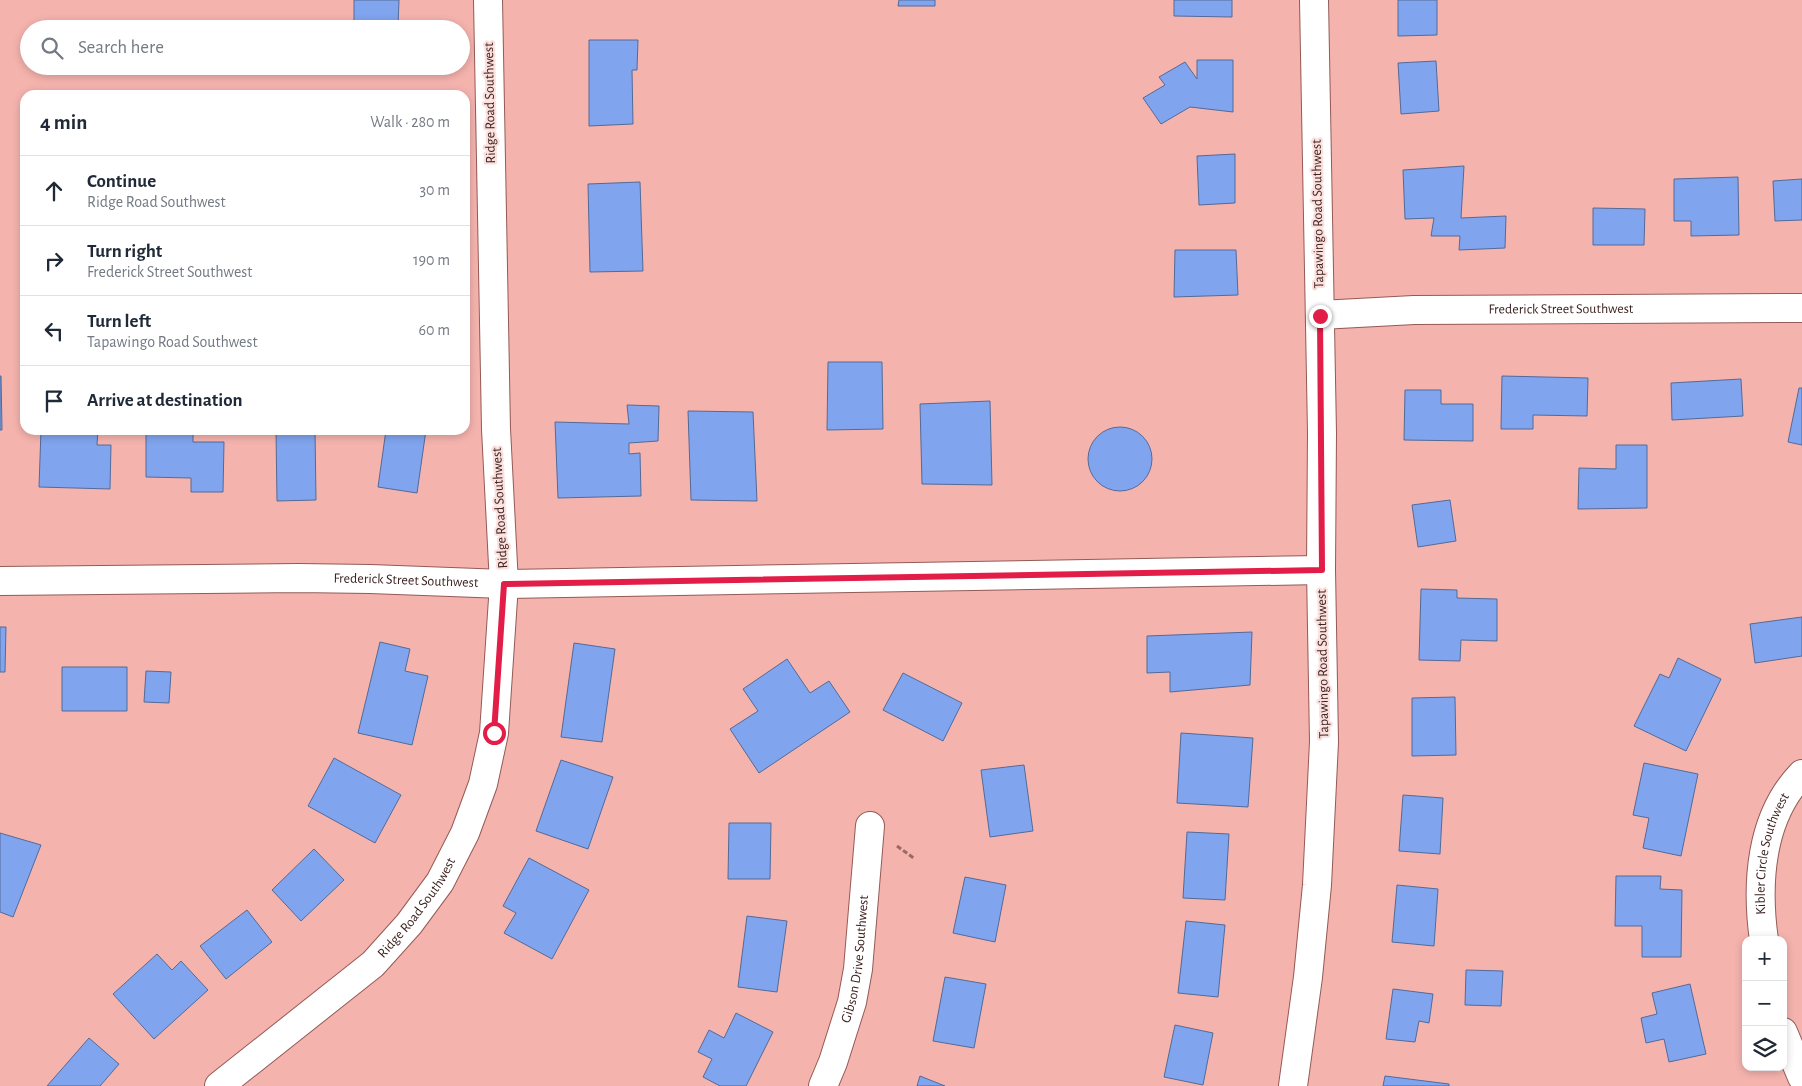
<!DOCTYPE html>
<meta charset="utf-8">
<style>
body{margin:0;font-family:"Alegreya Sans",sans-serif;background:#f2f2f3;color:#1f2937}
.controls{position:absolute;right:15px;bottom:15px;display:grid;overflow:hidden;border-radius:10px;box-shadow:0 2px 8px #0003}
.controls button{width:45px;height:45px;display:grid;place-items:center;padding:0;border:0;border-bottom:1px solid #e0e1e3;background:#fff;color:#1f2937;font:25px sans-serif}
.stop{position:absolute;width:15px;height:15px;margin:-11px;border:4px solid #e11d48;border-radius:50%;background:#fff}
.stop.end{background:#e11d48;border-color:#fff;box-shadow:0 1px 5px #0008}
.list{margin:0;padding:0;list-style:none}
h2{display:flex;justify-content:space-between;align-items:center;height:65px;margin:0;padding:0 20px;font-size:21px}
h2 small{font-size:16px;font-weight:400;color:#747a83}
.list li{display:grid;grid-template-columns:32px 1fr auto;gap:15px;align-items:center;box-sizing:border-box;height:70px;padding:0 20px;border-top:1px solid #e0e1e3}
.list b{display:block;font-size:19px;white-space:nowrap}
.list p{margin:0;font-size:16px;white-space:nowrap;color:#747a83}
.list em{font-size:16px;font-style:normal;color:#747a83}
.icon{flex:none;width:28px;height:28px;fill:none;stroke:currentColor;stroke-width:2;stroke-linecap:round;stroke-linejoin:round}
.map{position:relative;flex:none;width:1802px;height:1086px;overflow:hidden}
.search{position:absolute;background:#fff;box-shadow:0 2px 8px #0003;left:20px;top:20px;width:450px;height:55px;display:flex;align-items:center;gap:12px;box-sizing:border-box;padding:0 18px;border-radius:28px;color:#747a83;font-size:19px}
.panel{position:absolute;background:#fff;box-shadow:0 2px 8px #0003;left:20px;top:90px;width:450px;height:345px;border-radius:15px}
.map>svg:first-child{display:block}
.building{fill:#80a4ee;stroke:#536a98}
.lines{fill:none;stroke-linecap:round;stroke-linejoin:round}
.minor-casing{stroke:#945a56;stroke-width:30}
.tertiary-casing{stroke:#945a56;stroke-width:30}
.path{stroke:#976a66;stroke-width:3;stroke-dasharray:5 2.5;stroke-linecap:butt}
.minor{stroke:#fff;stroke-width:28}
.tertiary{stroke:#fff;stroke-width:28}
.route{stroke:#e11d48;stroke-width:6}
.labels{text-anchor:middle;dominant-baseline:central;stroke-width:4.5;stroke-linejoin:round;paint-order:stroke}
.street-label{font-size:14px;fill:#3c2321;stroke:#fbe0dd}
</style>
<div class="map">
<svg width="1802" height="1086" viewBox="0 0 1802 1086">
<rect width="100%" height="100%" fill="#f5b3ae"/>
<path class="building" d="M354,0H399L398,26L354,25Z
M899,0H935V6H898Z
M1174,0H1232V17L1174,16Z
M1398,0H1437V35L1398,36Z
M589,40H638L637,70H632L633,124L589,126Z
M1197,60H1233V112L1190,107L1161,124L1143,98L1165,85L1159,77L1185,62L1197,79Z
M1436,61L1439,111L1401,114L1398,63Z
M1235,154V203L1199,205L1197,156Z
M1464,166L1461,218L1506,216L1505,248L1459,250L1460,236H1431L1434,218L1405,219L1403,170Z
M1738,177L1739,235L1691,236V221H1674V179Z
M1802,179V220L1775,221L1773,181Z
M640,182L643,271L590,272L588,184Z
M1593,208L1645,209L1644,245H1593Z
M1175,250H1236L1238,295L1174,297Z
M828,362H882L883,429L827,430Z
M0,376H1L2,430H0Z
M1502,376L1588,378L1587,416L1533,415V429H1501Z
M1741,379L1743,416L1672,420L1671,383Z
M1799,388H1802V445L1788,442Z
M1405,390H1441V404H1473V441L1404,440Z
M990,401L992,485L922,484L920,404Z
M627,405L659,406L658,441L629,443V454L640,453L641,496L558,498L555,422L629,424Z
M688,411L753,412L757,501L691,500Z
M1088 459a32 32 0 1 1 64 0a32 32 0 1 1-64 0Z
M41,430H98L97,445H111L110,489L39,487Z
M146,430H193V442H224L223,492H191V478L146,477Z
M276,430H315L316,500L277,501Z
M386,430H426L417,493L378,487Z
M1616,445H1647V508L1578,509L1579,468L1616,469Z
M1450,500L1456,541L1418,547L1412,505Z
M1421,589L1457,590V598L1497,599V641L1461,640L1460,661L1419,660Z
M1802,617V656L1755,663L1750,624Z
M0,627H6L5,672H0Z
M1252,632L1250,685L1170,692V672L1147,673V636Z
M380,642L410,649L405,671L428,676L412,745L358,733Z
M574,643L615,649L602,742L561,737Z
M1678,658L1721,679L1686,751L1634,726L1660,674L1669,678Z
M787,659L810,693L829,681L850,712L759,773L730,729L758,711L743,689Z
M62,667H127V711H62Z
M146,671L171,672L169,703L144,702Z
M903,673L962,703L943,741L883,710Z
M1455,697L1456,755L1412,756V698Z
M1181,733L1253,738L1248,807L1177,803Z
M334,758L401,795L375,843L308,806Z
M561,760L613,777L588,849L536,831Z
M1644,763L1698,774L1681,856L1643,848L1649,818L1633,815Z
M1024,765L1033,831L990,837L981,770Z
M1403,795L1443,798L1440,854L1399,851Z
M729,823H771L770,879H728Z
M1187,832L1229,834L1225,900L1183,898Z
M0,833L41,845L13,917L0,912Z
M314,849L344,880L301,921L272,890Z
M529,858L589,890L552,959L504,933L516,913L503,906Z
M1616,876H1661L1660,889L1682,890L1681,957H1642V926H1615Z
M965,877L1006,885L995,942L953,933Z
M1397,885L1438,889L1434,946L1392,942Z
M247,910L272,942L226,979L200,946Z
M747,916L787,921L777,992L738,987Z
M1186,921L1225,925L1218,997L1178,993Z
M157,954L172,970L181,961L208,990L154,1039L113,994Z
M1466,970L1503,971L1501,1006L1465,1005Z
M945,977L986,984L974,1048L933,1041Z
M1690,984L1706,1054L1669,1062L1664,1039L1646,1043L1641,1018L1657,1014L1652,993Z
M1393,989L1433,994L1429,1023L1419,1021L1415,1042L1386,1039Z
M736,1013L773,1032L746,1086H720L703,1077L712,1059L698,1052L709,1030L724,1038Z
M1175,1025L1213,1033L1203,1085L1164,1077Z
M89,1038L119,1064L100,1086H47Z
M920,1076L945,1086H917Z
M1385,1076L1449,1084V1086H1383Z"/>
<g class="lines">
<g class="minor-casing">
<g id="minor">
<path id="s1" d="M1320,315L1414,310L1802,308"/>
<path id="s2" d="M0,581L298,578L370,579L504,584L1321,570"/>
<path id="s3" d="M1764,940C1756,884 1760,817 1802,774"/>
<path d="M1783,1032L1802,1077"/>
<path id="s4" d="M219,1086L373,964L409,924L440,882L465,833L483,784L494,733L504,584L496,429L488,0"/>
<path id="s5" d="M823,1086L833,1062L852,1002L858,969L870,826"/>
</g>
</g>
<g class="tertiary-casing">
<path id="tertiary" d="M1293,1086L1308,977L1317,885L1324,742L1321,570L1322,433L1314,0"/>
</g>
<path class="path" d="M897,846L915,859"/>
<use href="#minor" class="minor"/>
<use href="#tertiary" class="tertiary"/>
</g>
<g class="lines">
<path class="route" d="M494,733L504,584L1322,570L1320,316"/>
</g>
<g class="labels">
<g class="street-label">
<text transform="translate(490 103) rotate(-91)">Ridge Road Southwest</text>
<text transform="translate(1318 214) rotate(-91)">Tapawingo Road Southwest</text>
<text stroke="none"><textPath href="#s1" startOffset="241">Frederick Street Southwest</textPath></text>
<text transform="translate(500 508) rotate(-93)">Ridge Road Southwest</text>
<text stroke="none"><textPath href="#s2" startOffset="406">Frederick Street Southwest</textPath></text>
<text transform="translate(1323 664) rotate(-91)">Tapawingo Road Southwest</text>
<text stroke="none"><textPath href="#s3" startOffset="88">Kibler Circle Southwest</textPath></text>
<text stroke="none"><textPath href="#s4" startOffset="268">Ridge Road Southwest</textPath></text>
<text stroke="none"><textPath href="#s5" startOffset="132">Gibson Drive Southwest</textPath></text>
</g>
</g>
</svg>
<div class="controls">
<button>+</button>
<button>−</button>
<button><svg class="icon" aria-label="layers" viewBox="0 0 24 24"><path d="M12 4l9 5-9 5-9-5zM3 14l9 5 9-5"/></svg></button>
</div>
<div class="stop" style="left:494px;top:733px"></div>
<div class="stop end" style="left:1320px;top:316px"></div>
<div class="search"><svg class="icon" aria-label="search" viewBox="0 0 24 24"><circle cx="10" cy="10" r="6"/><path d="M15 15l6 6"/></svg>Search here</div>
<section class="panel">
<h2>4 min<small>Walk · 280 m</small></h2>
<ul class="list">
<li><svg class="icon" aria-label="ahead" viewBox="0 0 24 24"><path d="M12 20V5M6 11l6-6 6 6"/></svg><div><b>Continue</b><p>Ridge Road Southwest</p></div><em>30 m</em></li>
<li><svg class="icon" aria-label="right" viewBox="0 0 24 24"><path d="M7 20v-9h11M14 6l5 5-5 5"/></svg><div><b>Turn right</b><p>Frederick Street Southwest</p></div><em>190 m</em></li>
<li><svg class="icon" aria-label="left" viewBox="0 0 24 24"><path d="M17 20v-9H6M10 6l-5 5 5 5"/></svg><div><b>Turn left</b><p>Tapawingo Road Southwest</p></div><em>60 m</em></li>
<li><svg class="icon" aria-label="arrive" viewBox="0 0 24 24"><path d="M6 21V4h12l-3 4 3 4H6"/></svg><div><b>Arrive at destination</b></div></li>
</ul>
</section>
</div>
